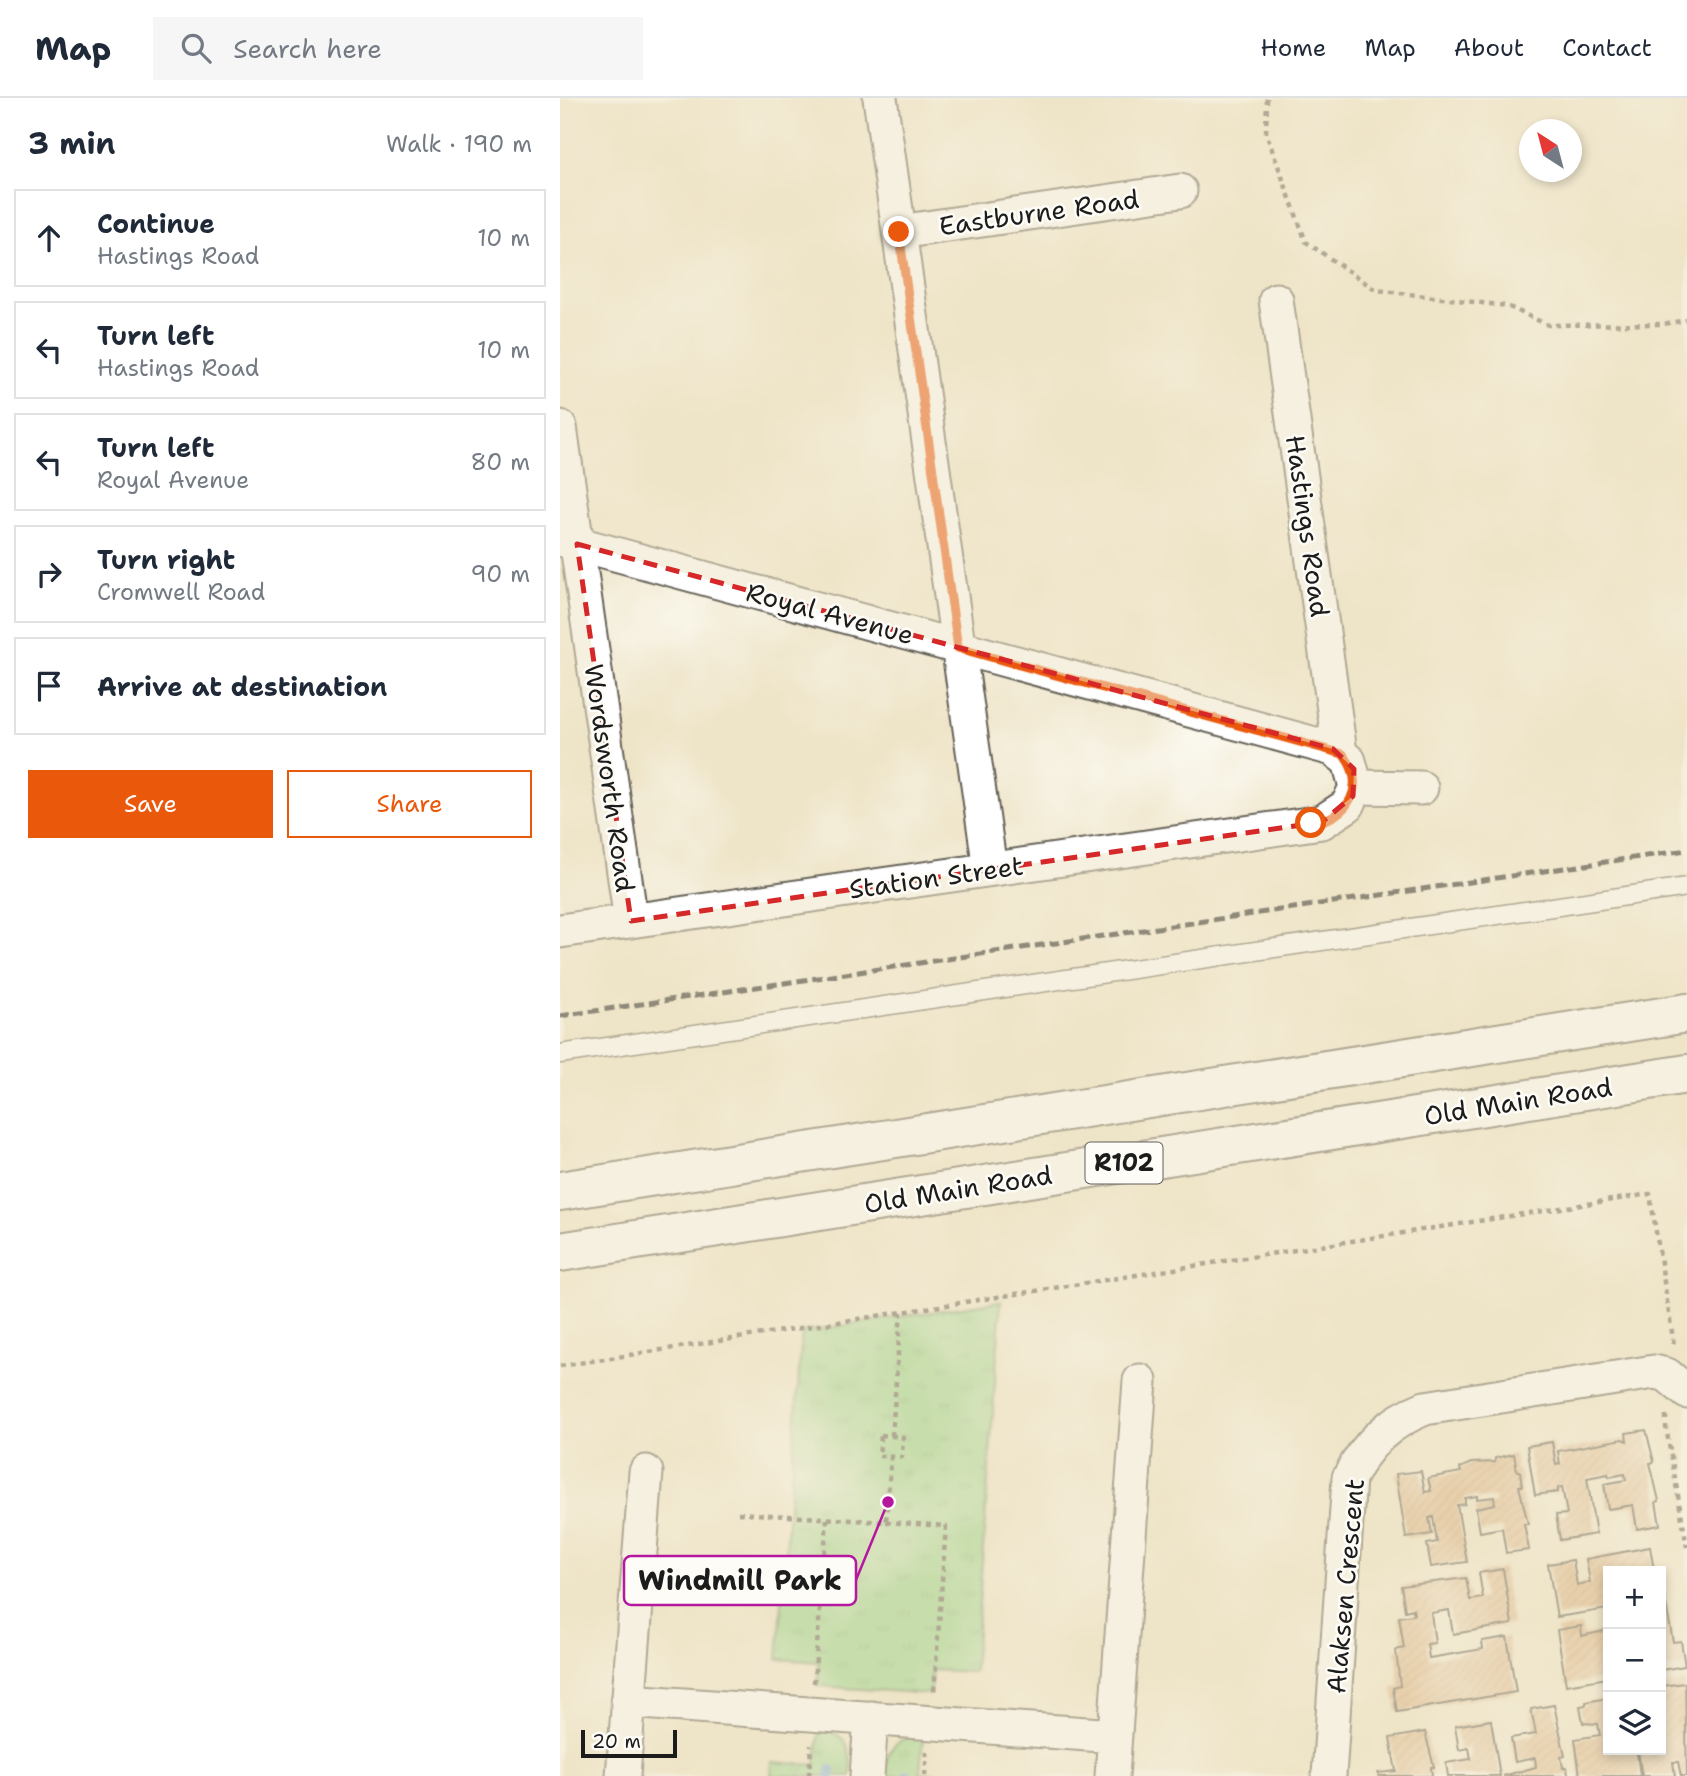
<!DOCTYPE html>
<meta charset="utf-8">
<style>
body{margin:0;font-family:"Shantell Sans",sans-serif;background:#f6f6f7;color:#1f2937}
.controls{position:absolute;right:21px;bottom:21px;display:grid;overflow:hidden;border-radius:0px;box-shadow:0 4px 10px #0003}
.controls button{width:63px;height:63px;display:grid;place-items:center;padding:0;border:0;border-bottom:2px solid #e0e1e3;background:#fff;color:#1f2937;font:35px sans-serif}
.compass{position:absolute;left:959px;top:21px;width:63px;height:63px;border-radius:50%;background:#fff;box-shadow:0 4px 10px #0003;rotate:324deg}
.scale{position:absolute;left:21px;bottom:18px;width:96px;box-sizing:border-box;padding-left:7px;border:4px solid #1c1c1c;border-top:0;font-size:19px;line-height:24px;white-space:nowrap;color:#1c1c1c;-webkit-text-stroke:5px #fdfcf7;paint-order:stroke}
.stop{position:absolute;width:21px;height:21px;margin:-16px;border:5px solid #ea580c;border-radius:50%;background:#fff}
.stop.end{background:#ea580c;border-color:#fff;box-shadow:0 2px 7px #0008}
.list{margin:0;padding:0;list-style:none}
h2{display:flex;justify-content:space-between;align-items:center;height:91px;margin:0;padding:0 28px;font-size:30px}
h2 small{font-size:23px;font-weight:400;color:#747a83}
.list li{display:grid;grid-template-columns:46px 1fr auto;gap:21px;align-items:center;box-sizing:border-box;height:98px;margin:0 14px 14px;padding:0 14px;border:2px solid #e0e1e3;border-radius:0px}
.list b{display:block;font-size:26px;white-space:nowrap}
.list p{margin:0;font-size:23px;white-space:nowrap;color:#747a83}
.list em{font-size:23px;font-style:normal;color:#747a83}
.actions{display:flex;gap:14px;padding:21px 28px}
.actions a{flex:1;padding:16px 0;border:2px solid #ea580c;border-radius:0px;text-align:center;font-size:24px;color:#ea580c}
.actions .main{background:#ea580c;color:#fff}
.icon{flex:none;width:38px;height:38px;fill:none;stroke:currentColor;stroke-width:2;stroke-linecap:round;stroke-linejoin:round}
.map{position:relative;flex:none;width:1127px;height:1678px;overflow:hidden}
header{display:flex;align-items:center;gap:42px;box-sizing:border-box;height:98px;padding:0 35px;background:#fff;border-bottom:2px solid #e0e1e3}
header strong{font-size:33px}
nav{display:flex;gap:38px;margin-inline-start:auto;font-size:24px}
.search{width:490px;height:63px;background:#f6f6f7;display:flex;align-items:center;gap:18px;box-sizing:border-box;padding:0 24px;border-radius:0px;color:#747a83;font-size:26px}
main{display:flex}
aside{flex:1;background:#fff}
.map>svg:first-child{display:block}
.grass{fill:url(#grass-tufts);stroke:#5a7854;stroke-width:2}
.lines{fill:none;stroke-linecap:round;stroke-linejoin:round}
.stream{stroke:#6aa1d7;stroke-width:10}
.building{fill:url(#building-hatch)}
.lane-casing{stroke:#666258;stroke-width:21}
.street-casing{stroke:#666258;stroke-width:37}
.primary-casing{stroke:#666258;stroke-width:42}
.path{stroke:#666258;stroke-width:4.5;stroke-dasharray:5 5;stroke-linecap:butt}
.lane{stroke:#fff;stroke-width:18}
.street{stroke:#fff;stroke-width:33}
.primary{stroke:#fff;stroke-width:38}
.rail{stroke:#1c1c1c;stroke-width:5;stroke-dasharray:10 5;stroke-linecap:butt}
.route{stroke:#ea580c;stroke-width:9}
.marked{fill:none;stroke:#d62828;stroke-width:5;stroke-dasharray:14 9;stroke-linejoin:round}
.labels{text-anchor:middle;dominant-baseline:central;stroke-width:5;stroke-linejoin:round;paint-order:stroke}
.shield{fill:#fdfcf7;stroke:#605f5e;stroke-width:2}
.shield-label{font-size:24px;font-weight:bold;fill:#1c1c1c}
.street-label{font-size:26px;fill:#1c1c1c;stroke:#fdfcf7}
.leader{fill:none;stroke:#b5179e;stroke-width:2.5}
.callout-dot{fill:#b5179e;stroke:#fdfcf7;stroke-width:2.5}
.callout{fill:#fdfcf7;stroke:#b5179e;stroke-width:2.5}
.callout-label{font-size:28px;text-anchor:middle;font-weight:bold;fill:#1c1c1c}
</style>
<header>
<strong>Map</strong>
<div class="search"><svg class="icon" aria-label="search" viewBox="0 0 24 24"><circle cx="10" cy="10" r="6"/><path d="M15 15l6 6"/></svg>Search here</div>
<nav><a>Home</a><a>Map</a><a>About</a><a>Contact</a></nav>
</header>
<main>
<aside>
<h2>3 min<small>Walk · 190 m</small></h2>
<ul class="list">
<li><svg class="icon" aria-label="ahead" viewBox="0 0 24 24"><path d="M12 20V5M6 11l6-6 6 6"/></svg><div><b>Continue</b><p>Hastings Road</p></div><em>10 m</em></li>
<li><svg class="icon" aria-label="left" viewBox="0 0 24 24"><path d="M17 20v-9H6M10 6l-5 5 5 5"/></svg><div><b>Turn left</b><p>Hastings Road</p></div><em>10 m</em></li>
<li><svg class="icon" aria-label="left" viewBox="0 0 24 24"><path d="M17 20v-9H6M10 6l-5 5 5 5"/></svg><div><b>Turn left</b><p>Royal Avenue</p></div><em>80 m</em></li>
<li><svg class="icon" aria-label="right" viewBox="0 0 24 24"><path d="M7 20v-9h11M14 6l5 5-5 5"/></svg><div><b>Turn right</b><p>Cromwell Road</p></div><em>90 m</em></li>
<li><svg class="icon" aria-label="arrive" viewBox="0 0 24 24"><path d="M6 21V4h12l-3 4 3 4H6"/></svg><div><b>Arrive at destination</b></div></li>
</ul>
<div class="actions"><a class="main">Save</a><a>Share</a></div>
</aside>
<div class="map">
<svg width="1127" height="1678" viewBox="0 0 1127 1678">
<defs>
<pattern id="grass-tufts" width="24" height="20" patternUnits="userSpaceOnUse" patternTransform="scale(1.75)"><rect width="24" height="20" fill="#98d58b"/><path d="M3 7l-1-3M5 7V3M7 7l1-3M15 17l-1-3M17 17v-4M19 17l1-3" fill="none" stroke="#82b677"/></pattern>
<pattern id="building-hatch" width="6" height="6" patternUnits="userSpaceOnUse" patternTransform="scale(1.75)"><rect width="6" height="6" fill="#e1b88a"/><path d="M-1 1l2-2M0 6l6-6M5 7l2-2" fill="none" stroke="#c09e76"/></pattern>
</defs>
<rect width="100%" height="100%" fill="#fdfcf7"/>
<filter id="ink" filterUnits="userSpaceOnUse"><feTurbulence type="fractalNoise" baseFrequency=".0143" numOctaves="2"/><feDisplacementMap in="SourceGraphic" scale="14" xChannelSelector="R" yChannelSelector="G"/><feConvolveMatrix kernelMatrix="1 2 1 2 8 2 1 2 1" color-interpolation-filters="sRGB"/></filter>
<filter id="wash" filterUnits="userSpaceOnUse"><feTurbulence type="fractalNoise" baseFrequency=".00686" numOctaves="4" result="noise"/><feDisplacementMap in="SourceGraphic" scale="28" xChannelSelector="R" yChannelSelector="G"/><feGaussianBlur stdDeviation="1.57" result="paint"/><feColorMatrix in="noise" values="0 0 0 0 0 0 0 0 0 0 0 0 0 0 0 0 0 1.4 0 .05"/><feComposite in="paint" operator="in"/></filter>
<g filter="url(#wash)">
<rect width="100%" height="100%" fill="#eee4c7"/>
<path class="grass" d="M441,1203L414,1574L372,1572L370,1596L257,1588L259,1564L218,1561L242,1234Z
M259,1632C288,1633 292,1653 291,1678H211L212,1664L256,1667Z
M353,1638L363,1639L360,1674L404,1678H324C326,1657 331,1642 353,1638Z"/>
<g class="lines">
<path class="stream" d="M270,1678L271,1672
M347,1678V1677"/>
</g>
<g id="blocks">
<path class="building" d="M1086,1332L1094,1364L1090,1365L1099,1403L1096,1404L1100,1427L1077,1431L1073,1407L1048,1411L1044,1386L1066,1382L1065,1376L1049,1379L1048,1376L1027,1380L1036,1436L1000,1442L996,1417L1007,1416L1002,1389L998,1390V1394L975,1397L967,1348L992,1344L996,1367L1000,1366L998,1353L1063,1341L1067,1343L1066,1335Z
M954,1356L957,1373H960L962,1388H959L968,1426H964L969,1452L946,1455L942,1430L920,1434L916,1410L935,1406L934,1399L917,1401V1398L905,1400V1406L897,1407L907,1464L871,1469L867,1446L877,1444L873,1419L869,1420L872,1436L846,1440L836,1376L861,1373L865,1394L871,1393L868,1380L901,1374L900,1370L911,1365L935,1364V1360Z
M1090,1449L1094,1472L1048,1473V1511L997,1519L988,1466L1013,1462L1017,1487L1030,1484L1026,1461Z
M943,1471L952,1526L893,1536L889,1512L871,1515L875,1545L867,1546L869,1560L923,1551L922,1543L947,1539L956,1594L837,1614L833,1590L840,1588L836,1552L844,1550L839,1519L854,1517L853,1511L845,1513L841,1488L906,1480L910,1502L923,1500L919,1475Z
M1101,1479L1113,1544L1121,1543L1125,1568L1101,1572Z
M1021,1528L1022,1538L1048,1532V1580L1006,1587L997,1532Z
M1125,1585L1127,1678H1121L1118,1664H1113L1115,1678H1082L1078,1653L1101,1652V1645L1107,1644L1101,1643L1102,1588Z
M1048,1600V1652L1077,1655L1080,1678H1020L1015,1641L1040,1637L1038,1626L1023,1625L1020,1608L1026,1607V1604Z
M994,1607L1005,1658L1001,1659L1003,1670L1007,1669L1008,1678H943L976,1669L975,1660L955,1664L951,1640L976,1636L971,1611Z
M931,1622L940,1678H888L886,1665L911,1661L909,1650L899,1652L895,1628Z
M865,1634L874,1669H871L872,1678H819L818,1675L836,1673L830,1640Z"/>
</g>
</g>
<g filter="url(#ink)">
<use href="#blocks" fill-opacity="0" stroke="#666258" stroke-width="2"/>
<g class="lines">
<g class="lane-casing">
<path id="lane" d="M0,956L1127,789"/>
</g>
<g class="street-casing">
<path id="street" d="M320,0L430,771
M339,134L620,93
M716,202L780,654
M0,329L71,823
M0,441L773,651L789,663L796,689L788,707L762,724L0,833
M796,689L861,690
M68,1603L555,1638
M63,1678L86,1374
M307,1678L311,1620
M552,1678L580,1283
M769,1678L789,1380C806,1346 829,1324 865,1310L1094,1274L1107,1277L1127,1294"/>
</g>
<g class="primary-casing">
<path id="primary" d="M0,1093L1127,915
M0,1154L1127,976"/>
</g>
<path class="path" d="M707,0L706,35L746,144L816,192L947,208L988,227L1103,226L1127,222
M0,1268L1090,1096L1114,1247
M1106,1317V1329L1127,1449
M321,1337L343,1339L342,1359L319,1358Z
M332,1338L341,1214
M178,1415L326,1424L331,1359
M326,1424L386,1428L374,1594
M254,1585L267,1421
M249,1678L251,1647
M365,1678L367,1654"/>
<use href="#lane" class="lane"/>
<use href="#street" class="street"/>
<use href="#primary" class="primary"/>
<path class="rail" d="M0,918L1127,752"/>
</g>
</g>
<g class="lines" filter="url(#ink)">
<path class="route" d="M339,134L398,550L783,656C808,687 789,721 751,725"/>
</g>
<path d="M0 0H1127V1678H0ZM17,446L773,651L794,671L793,698L762,724L71,823Z" fill="#eee4c7" fill-opacity=".55" fill-rule="evenodd"/>
<path class="marked" d="M17,446L773,651L794,671L793,698L762,724L71,823Z"/>
<g class="labels">
<rect class="shield" x="525.5" y="1044.5" width="77" height="41" rx="5"/>
<g class="shield-label">
<text x="564" y="1065">R102</text>
</g>
<g class="street-label">
<text transform="translate(479 114) rotate(-8)">Eastburne Road</text>
<text transform="translate(748 428) rotate(82)">Hastings Road</text>
<text transform="translate(270 515) rotate(15)">Royal Avenue</text>
<text transform="translate(50 680) rotate(82)">Wordsworth Road</text>
<text transform="translate(376 779) rotate(-8)">Station Street</text>
<text transform="translate(958 1003) rotate(-9)">Old Main Road</text>
<text transform="translate(398 1091) rotate(-9)">Old Main Road</text>
<text transform="translate(785 1488) rotate(-85)">Alaksen Crescent</text>
</g>
</g>
<path class="leader" d="M328 1404L296 1482"/>
<circle class="callout-dot" cx="328" cy="1404" r="7"/>
<rect class="callout" x="64" y="1458" width="232" height="49" rx="7"/>
<g class="callout-label">
<text x="180" y="1492">Windmill Park</text>
</g>
</svg>
<div class="controls">
<button>+</button>
<button>−</button>
<button><svg class="icon" aria-label="layers" viewBox="0 0 24 24"><path d="M12 4l9 5-9 5-9-5zM3 14l9 5 9-5"/></svg></button>
</div>
<svg class="compass" viewBox="-18 -18 36 36"><path d="M0-13l5 13h-10z" fill="#e53935"/><path d="M0 13l5-13h-10z" fill="#747a83"/></svg>
<div class="scale">20 m</div>
<div class="stop" style="left:751px;top:725px"></div>
<div class="stop end" style="left:339px;top:134px"></div>
</div>
</main>
